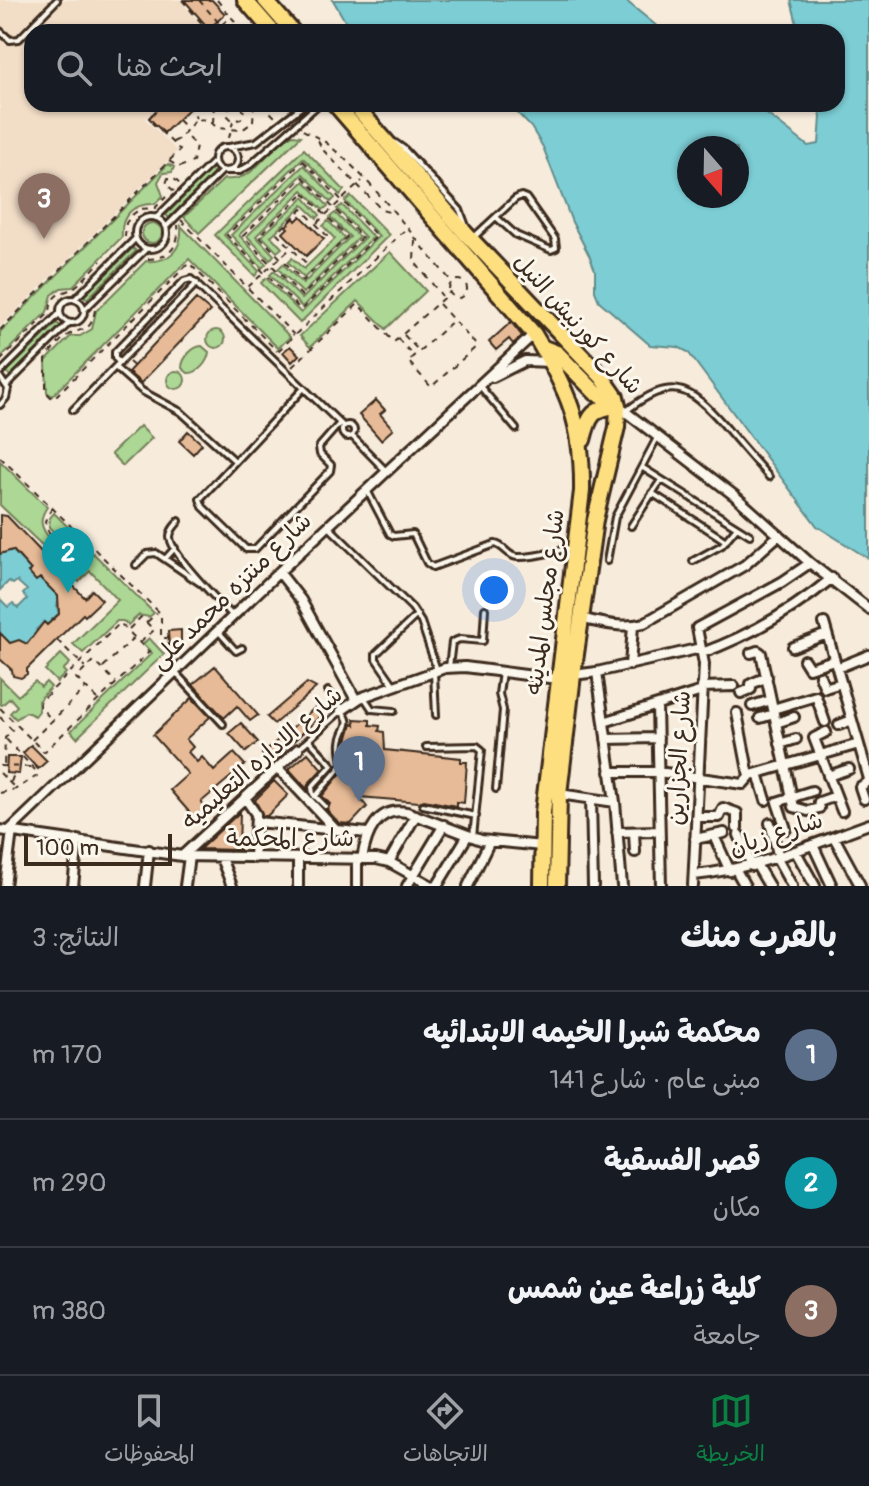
<!DOCTYPE html>
<html lang="ar">
<meta charset="utf-8">
<style>
body{margin:0;font-family:Pangolin,"Playpen Sans Arabic",sans-serif;background:#20242c;color:#f1f3f6;direction:rtl}
.compass{position:absolute;left:677px;top:136px;width:72px;height:72px;border-radius:50%;background:#171b24;box-shadow:0 2px 6px #0004;rotate:160deg}
.scale{position:absolute;left:24px;bottom:20px;width:148px;box-sizing:border-box;padding-left:8px;border:4px solid #3b2a1e;border-top:0;font-size:22px;line-height:28px;white-space:nowrap;color:#3b2a1e;-webkit-text-stroke:6px #fbf7ec;paint-order:stroke}
.you{position:absolute;left:494px;top:590px;width:28px;height:28px;margin:-20px;border:6px solid #fff;border-radius:50%;background:#1a73e8;box-shadow:0 0 0 12px #1a73e833}
.badge{display:grid;place-items:center;width:52px;height:52px;border-radius:50%;background:#0b8043;color:#fff;font-size:26px;font-weight:700}
.pin{position:absolute;translate:-50% -66px;filter:drop-shadow(0 2px 4px #0008)}
.pin::after{content:'';position:absolute;top:42px;width:28px;height:24px;background:inherit;clip-path:polygon(0 0,100% 0,50% 100%)}
.list{margin:0;padding:0;list-style:none}
h2{display:flex;justify-content:space-between;align-items:center;height:104px;margin:0;padding:0 32px;font-size:34px}
h2 small{font-size:26px;font-weight:400;color:#9ea1a6}
.list li{display:grid;grid-template-columns:52px 1fr auto;gap:24px;align-items:center;box-sizing:border-box;height:128px;padding:0 32px;border-top:2px solid #363941}
.list b{display:block;font-size:30px;white-space:nowrap}
.list p{margin:0;font-size:26px;white-space:nowrap;color:#9ea1a6}
.list em{font-size:26px;font-style:normal;color:#9ea1a6}
.icon{flex:none;width:44px;height:44px;fill:none;stroke:currentColor;stroke-width:2;stroke-linecap:round;stroke-linejoin:round}
.map{position:relative;flex:none;width:869px;height:886px;overflow:hidden;direction:ltr}
.search{position:absolute;background:#171b24;box-shadow:0 2px 6px #0004;left:24px;right:24px;top:24px;height:88px;display:flex;align-items:center;gap:20px;box-sizing:border-box;padding:0 28px;border-radius:24px;color:#9ea1a6;font-size:30px}
.sheet{height:488px;background:#171b24}
nav{display:flex;justify-content:space-around;align-items:center;box-sizing:border-box;height:112px;border-top:2px solid #363941;background:#171b24;font-size:22px;color:#9ea1a6}
nav a{display:grid;justify-items:center;gap:4px}
nav .on{color:#0b8043}
.map>svg:first-child{display:block}
.built{fill:#f2ddc7}
.green{fill:#acd795;stroke:#74805a;stroke-width:2}
.water{fill:#7ccdd4;stroke:#628c8b;stroke-width:2;fill-rule:evenodd}
.building{fill:#e7bb97;stroke:#3b2a1e;stroke-width:2}
.lines{fill:none;stroke-linecap:round;stroke-linejoin:round}
.service-casing{stroke:#3b2a1e;stroke-width:10}
.minor-casing{stroke:#3b2a1e;stroke-width:14}
.trunk-casing{stroke:#3b2a1e;stroke-width:20}
.path{stroke:#3b2a1e;stroke-width:2;stroke-dasharray:6 6;stroke-linecap:butt}
.service{stroke:#fbf7ec;stroke-width:4}
.minor{stroke:#fbf7ec;stroke-width:8}
.trunk{stroke:#fedf80;stroke-width:14}
.labels{text-anchor:middle;dominant-baseline:central;stroke-width:6;stroke-linejoin:round;paint-order:stroke}
.street-label{font-size:24px;fill:#3b2a1e;stroke:#fbf7ec}
</style>
<div class="map">
<svg width="869" height="886" viewBox="0 0 869 886">
<rect width="100%" height="100%" fill="#f7ebdb"/>
<filter id="ink" filterUnits="userSpaceOnUse"><feTurbulence type="fractalNoise" baseFrequency=".0125" numOctaves="2"/><feDisplacementMap in="SourceGraphic" scale="16" xChannelSelector="R" yChannelSelector="G"/><feConvolveMatrix kernelMatrix="1 2 1 2 8 2 1 2 1" color-interpolation-filters="sRGB"/></filter>
<g filter="url(#ink)">
<path class="built" d="M0,0H180L208,32H32V104H160L145,119L177,151L0,327Z"/>
<path class="green" d="M293,135L301,136L199,233L184,217L224,179C258,183 266,145 293,135Z
M304,149L344,190L340,195L303,158L224,235L259,271L255,276L215,235Z
M168,164L174,167L172,172L163,173L158,182L163,196L155,204C133,203 120,216 122,237L72,287L61,288L52,295L47,312L0,358V332Z
M304,165L335,198L331,202L303,174L239,235L266,264L262,268L231,235Z
M210,170L214,173L169,218L166,215Z
M304,181L328,206L323,210L303,190L256,236L274,255L270,260L247,236Z
M351,196L389,235L300,323L261,283L266,278L301,313L379,236L345,201Z
M304,197L320,215L317,218L303,205L271,236L282,248L277,252L262,236Z
M342,205L373,237L302,307L270,275L274,271L302,299L365,237L337,209Z
M335,213L359,237L303,293L278,269L283,264L303,284L350,237L330,217Z
M328,221L345,238L304,278L288,262L292,258L304,269L335,239L323,226Z
M142 233a10 10 0 1 1 20 0a10 10 0 1 1-20 0Z
M181,226L290,337L278,348L189,259L52,396L47,392L46,361L71,336H80L92,329L96,311L146,261C169,263 183,249 181,226Z
M133,248L136,251L87,299L84,296Z
M390,252L426,291L386,329L358,301L310,347L300,336Z
M57,323L60,326L10,376L7,372Z
M207 339a9 9 0 1 1 18 0a9 9 0 1 1-18 0Z
M202,346L209,352C208,362 198,374 188,373L182,368C182,358 193,346 202,346Z
M167 380a9 9 0 1 1 18 0a9 9 0 1 1-18 0Z
M140,426L152,438L123,466L111,454Z
M0,461L47,507C38,520 41,529 51,540L44,547L0,505Z
M54,513L88,547C71,557 60,538 49,527L50,518Z
M93,553L154,613L149,617L139,615L128,625L123,621H117L83,653L73,644L118,600L90,571L79,582L60,563L68,556L83,560Z
M149,638L164,654L77,738L71,731L152,653L143,644Z
M61,654L70,663L63,670L66,673L57,682L45,670Z
M0,678L18,696L35,681L41,687L46,682L51,687L38,701L39,711L35,716L26,712L16,719L10,713L17,706L10,698L2,705L0,704Z"/>
<path class="water" d="M333,0H625L664,32H369L345,21Z
M791,0H869V559L817,526L688,352L678,347L650,345L599,301L595,291V270L589,255L572,222L543,147L531,127L509,104H754L808,146L819,144L821,117L818,104H837V32H799ZM737,148V196H689V148Z
M12,550L31,570L29,573L36,580L40,578L59,597L57,607L59,613L47,625L44,622L36,630L38,633L26,644L19,640L10,644L0,633V599L8,607L13,603L18,608L27,599L23,594L27,590L17,581L13,584L9,581L0,590V553Z"/>
<path class="building" d="M184,0H212L225,14L209,29Z
M162,104H194L164,133L149,118Z
M301,216L324,239L306,256L283,233L288,228L286,226L294,218L296,221Z
M196,299L210,311L141,383L128,372Z
M511,322L522,336L513,344L509,339L496,350L489,342Z
M290,346L299,355L292,362L283,352Z
M376,400L385,410L380,414L393,429L381,440L359,415Z
M188,431L202,444L193,454L179,441Z
M0,515L7,516L85,598L92,590L102,600L85,616L83,614L27,669V674L21,678L13,676L12,670L0,659V633L10,643L19,640L27,644L44,622L47,625L59,614L58,596L40,578L36,581L28,572L31,570L13,550L0,554Z
M181,630V645L169,646L168,631Z
M215,666L258,715L250,721L237,706L224,718L193,684Z
M307,683L316,688L274,724L267,717Z
M192,698L210,717L186,739L193,747L188,752L197,762L202,757L214,771L234,753L245,765L201,802L209,811L197,821L170,790L188,774L153,735Z
M319,704L326,711L270,763L262,754Z
M354,719L370,720V725L380,726L379,731L384,732L385,750L461,758V762H467L464,803L456,802V806L424,800L419,802L359,797L367,807L351,824L339,823L327,810L330,804L322,796L347,766L346,744L352,724L355,725Z
M241,723L258,742L246,752L229,733Z
M31,745L47,761L38,769L23,753Z
M308,753L322,769L308,784L307,789L289,769Z
M7,757H21L19,774L6,773Z
M274,781L288,795L267,816H263L255,800Z
M240,812L239,850L200,849L203,846Z"/>
<g class="lines">
<g class="service-casing">
<path id="service" d="M0,31L10,40L19,39L57,0
M394,142L404,149L460,210L467,229
M214 159a12 12 0 1 1 24 0a12 12 0 1 1-24 0Z
M229,147L256,142L305,104
M229,171H240L250,165L319,104
M135 233a16 16 0 1 1 32 0a16 16 0 1 1-32 0Z
M156,218L214,161
M166,227L222,171
M473,238L515,199L521,196L526,198L555,239L556,248L551,250L516,235L496,217
M60 311a12 12 0 1 1 24 0a12 12 0 1 1-24 0Z
M75,299L136,238
M84,310L145,250
M120,363L115,358V352L184,281L191,279L344,427
M116,368L142,391L181,412L235,461
M0,373L60,313
M0,377L8,389L6,398L0,405
M7,385L69,323
M479,385L516,429
M304,388L200,499L203,507L246,549H255L330,471L331,465L320,454L319,447L340,423
M73,410L197,283
M626,411C671,376 689,385 724,425C739,443 754,460 769,477
M342 431a6 6 0 1 1 12 0a6 6 0 1 1-12 0Z
M352,436L385,470
M643,468L750,535
M368,492L390,534L394,536L413,534L427,563L433,567L495,544C505,546 507,556 517,557C534,558 554,551 571,548
M652,493L726,541
M179,521C175,526 170,530 170,537C171,554 220,603 233,616
M328,526L412,608L421,622L437,670
M631,526L661,480
M165,559L175,548
M607,561L615,517L657,438
M693,561L722,545L737,527
M136,565L147,554L156,553L200,583
M218,631L236,651L242,648
M449,667L452,642L460,639L483,641L485,609
M175,672L223,724
M434,673L436,715
M394,685L376,659V654L417,615
M328,691L343,709
M364,697L372,709L394,711
M309,740L332,765L312,787L313,794L325,806
M426,747L477,746L482,750L473,837
M298,749L341,711C355,724 342,728 341,743C340,750 343,757 343,764L315,797
M496,789L503,710L499,694L502,672
M423,805L476,816"/>
</g>
<g class="minor-casing">
<path id="minor" d="M493,377L525,361L551,362
M618,406L735,496L810,563L869,609
M279,572L301,600L356,700
M583,619C604,623 623,629 644,623L745,565L779,535
M824,623L869,779
M793,647L827,634
M702,653C751,635 792,611 832,578
M751,653L758,651L761,653L794,807L808,811L819,808
M804,660L809,668L834,660
M630,665L633,626
M837,668L869,655
M597,672L615,802L622,886
M573,675L597,672L701,648
M820,676L825,688L841,683
M702,687L734,686
M741,693L751,689V684L767,677
M657,706L661,886
M752,706L771,700
M773,709L816,696L825,722
M341,711L360,698L445,668L465,667L557,679
M737,713L749,776
M760,718L774,714
M604,722L702,691
M776,723L794,717
M839,725L852,720
M826,732L814,738L842,811
M606,739L658,738
M780,744L796,739
M278,768L335,829
M610,772H658L743,784L751,775L859,744
M758,773L766,800
M828,776L849,769
M559,794L615,802
M245,798L256,814L254,858
M591,799L593,886
M864,799L860,787L869,781
M819,802L836,796
M696,817H719L723,808L737,813V828
M257,822L367,833
M770,823L779,858
M786,829L777,802L812,791
M0,830L182,856L376,859L389,862L432,886
M9,831L279,572L534,334
M617,832L659,831
M634,832L635,852
M739,835L752,866
M714,836L730,871
M834,837L860,885
M695,839L724,833
M813,845L832,886
M796,852L815,886
M182,856L298,749
M221,858L232,886
M298,859V886
M362,859C366,834 377,806 407,812L481,840L542,846
M777,859L792,886
M389,862L416,815
M756,864L769,886
M736,870L745,886
M694,875C756,869 811,845 869,824
M5,886L12,831
M73,886L78,840
M145,886L149,850
M185,886L189,856
M357,886V859
M407,886L444,825
M437,886L468,835
M468,886L490,841
M693,886L704,664L697,628L782,582L810,563"/>
</g>
<g class="trunk-casing">
<path id="trunk" d="M245,0L273,32
M265,0L293,32
M335,104L534,334C568,391 583,422 582,491L543,812L542,886
M354,104L467,235L602,377L616,397L618,406L617,427L595,520L573,675L559,794L557,886
M544,348L557,353L596,393L618,406
M583,440C589,416 592,408 618,406"/>
</g>
<path class="path" d="M182,0L209,32
M199,0L225,30
M217,0L231,17
M213,32L231,17L245,32
M223,32L229,27L234,32
M189,104L196,118
M230,104L227,115L233,121L241,119L244,112L242,107L236,104
M262,104L277,119
M178,120L186,128
M213,123L214,104
M303,130C311,135 323,139 330,146C376,184 412,236 452,282
M229,138L233,121
M318,140L322,149L382,210L392,213
M173,142L179,139L196,119L207,120L218,128L242,130L253,122L254,104
M169,161L179,167L193,162L196,146L184,134
M303,161L377,236L301,310L227,235Z
M303,177L362,237L302,296L243,236Z
M174,191L166,184L168,178H173L181,185
M304,193L347,237L303,281L259,236Z
M181,220L294,335
M317,223L362,181
M125,237L126,223L132,215L140,209L155,208L166,197
M415,241L414,261L442,296
M148,259C169,259 180,246 178,225
M306,263L277,233L302,209L331,240
M449 289a9 9 0 1 1 18 0a9 9 0 1 1-18 0Z
M248,287L291,248
M439,304L477,346L431,387L408,361L454,320
M95,310C91,332 85,327 70,334C61,338 53,351 46,357V392L53,399L189,263L277,351
M0,330L180,150L148,119L161,104
M404,335L418,350
M398,339L413,355
M278,351L406,229
M0,361L50,312C52,289 63,296 76,286C85,279 93,269 101,261
M129,362L137,369
M292,367L358,304L394,342L449,293
M0,457L161,614V638H168
M52,508L45,521C47,540 74,564 92,549
M45,557L59,544
M147,622L157,613
M129,629L141,617L154,630L141,642
M57,640L85,667
M103,667L134,638
M97,699L76,678L94,661L116,682
M0,708L44,752L149,652L120,623L40,702V707L53,721
M0,717L12,730L5,738L4,766
M32,740L85,689
M0,766L30,767
M0,773L15,788
M11,782L14,774
M0,793L16,789L37,776V772L5,738"/>
<use href="#service" class="service"/>
<use href="#minor" class="minor"/>
<use href="#trunk" class="trunk"/>
</g>
</g>
<g class="labels">
<g class="street-label">
<text transform="translate(578 324) rotate(48)">شارع كورنيش النيل</text>
<text transform="translate(231 591) rotate(-44)">شارع منتزه محمد على</text>
<text transform="translate(545 602) rotate(-83)">شارع مجلس المدينه</text>
<text transform="translate(262 758) rotate(-41)">شارع الاداره التعليميه</text>
<text transform="translate(679 758) rotate(-87)">شارع الجزارين</text>
<text transform="translate(776 834) rotate(-18)">شارع زيان</text>
<text x="290" y="838">شارع المحكمة</text>
</g>
</g>
</svg>
<svg class="compass" viewBox="-18 -18 36 36"><path d="M0-13l5 13h-10z" fill="#e53935"/><path d="M0 13l5-13h-10z" fill="#9ea1a6"/></svg>
<div class="scale">100 m</div>
<div class="you"></div>
<div class="pin badge" style="left:359px;top:802px;background:#5c6f8a">1</div>
<div class="pin badge" style="left:68px;top:593px;background:#0f9aa8">2</div>
<div class="pin badge" style="left:44px;top:239px;background:#8d6e63">3</div>
<div class="search"><svg class="icon" aria-label="search" viewBox="0 0 24 24"><circle cx="10" cy="10" r="6"/><path d="M15 15l6 6"/></svg>ابحث هنا</div>
</div>
<section class="sheet">
<h2>بالقرب منك<small>النتائج: 3</small></h2>
<ul class="list">
<li><span class="badge" style="background:#5c6f8a">1</span><div><b>محكمة شبرا الخيمه الابتدائيه</b><p>مبنى عام · شارع 141</p></div><em>170 m</em></li>
<li><span class="badge" style="background:#0f9aa8">2</span><div><b>قصر الفسقية</b><p>مكان</p></div><em>290 m</em></li>
<li><span class="badge" style="background:#8d6e63">3</span><div><b>كلية زراعة عين شمس</b><p>جامعة</p></div><em>380 m</em></li>
</ul>
</section>
<nav>
<a class="on"><svg class="icon" aria-label="map" viewBox="0 0 24 24"><path d="M3 6l6-2 6 2 6-2v14l-6 2-6-2-6 2zM9 4v14M15 6v14"/></svg>الخريطة</a>
<a><svg class="icon" aria-label="directions" viewBox="0 0 24 24"><path d="M12 3l9 9-9 9-9-9zM9 14v-3h6M13 9l2 2-2 2"/></svg>الاتجاهات</a>
<a><svg class="icon" aria-label="saved" viewBox="0 0 24 24"><path d="M7 4h10v16l-5-4-5 4z"/></svg>المحفوظات</a>
</nav>
